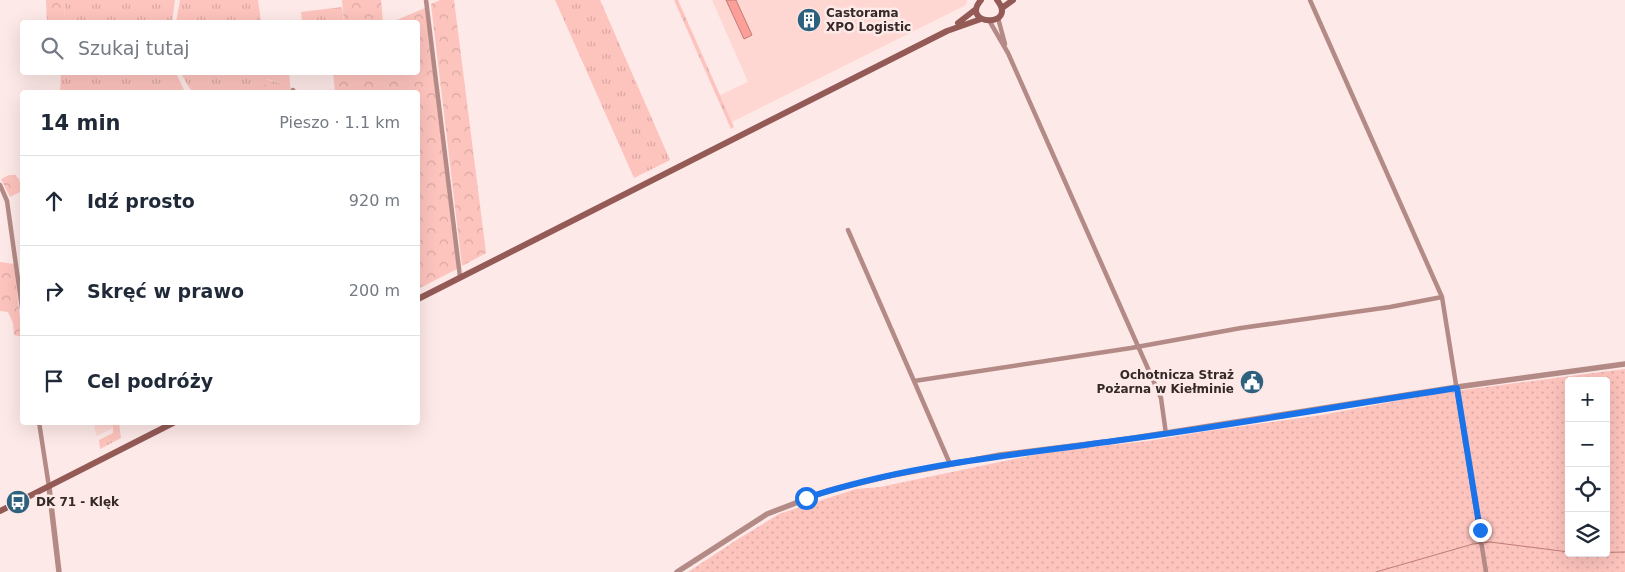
<!DOCTYPE html>
<html lang="pl">
<meta charset="utf-8">
<style>
body{margin:0;font-family:"DejaVu Sans",sans-serif;background:#f6f6f7;color:#1f2937}
.controls{position:absolute;right:15px;bottom:15px;display:grid;overflow:hidden;border-radius:5px;box-shadow:0 5px 20px #0002}
.controls button{width:45px;height:45px;display:grid;place-items:center;padding:0;border:0;border-bottom:1px solid #e0e1e3;background:#fff;color:#1f2937;font:25px sans-serif}
.stop{position:absolute;width:15px;height:15px;margin:-11px;border:4px solid #1a73e8;border-radius:50%;background:#fff}
.stop.end{background:#1a73e8;border-color:#fff;box-shadow:0 1px 5px #0008}
.list{margin:0;padding:0;list-style:none}
h2{display:flex;justify-content:space-between;align-items:center;height:65px;margin:0;padding:0 20px;font-size:21px}
h2 small{font-size:16px;font-weight:400;color:#747a83}
.list li{display:grid;grid-template-columns:32px 1fr auto;gap:15px;align-items:center;box-sizing:border-box;height:90px;padding:0 20px;border-top:1px solid #e0e1e3}
.list b{display:block;font-size:19px;white-space:nowrap}
.list em{font-size:16px;font-style:normal;color:#747a83}
.icon{flex:none;width:28px;height:28px;fill:none;stroke:currentColor;stroke-width:2;stroke-linecap:round;stroke-linejoin:round}
.map{position:relative;flex:none;width:1625px;height:572px;overflow:hidden}
.search{position:absolute;background:#fff;box-shadow:0 5px 20px #0002;left:20px;top:20px;width:400px;height:55px;display:flex;align-items:center;gap:12px;box-sizing:border-box;padding:0 18px;border-radius:5px;color:#747a83;font-size:19px}
.panel{position:absolute;background:#fff;box-shadow:0 5px 20px #0002;left:20px;top:90px;width:400px;height:335px;border-radius:5px}
.map>svg:first-child{display:block}
.built{fill:#ffd7d2}
.grass{fill:url(#grass-tufts)}
.forest{fill:url(#forest-crowns)}
.park{fill:url(#park-dots);fill-rule:evenodd}
.water{fill:#fb9f98;stroke:#c07c76}
.lines{fill:none;stroke-linecap:round;stroke-linejoin:round}
.stream{stroke:#c07c76;stroke-width:1}
.minor{stroke:#b38a86;stroke-width:4.5}
.tertiary{stroke:#b38a86;stroke-width:5.5}
.secondary{stroke:#935a56;stroke-width:6}
.route{stroke:#1a73e8;stroke-width:6}
.labels{text-anchor:middle;dominant-baseline:central;stroke-width:5;stroke-linejoin:round;paint-order:stroke}
.poi-label{font-size:12px;font-weight:bold;fill:#352928;stroke:#fde9e7;text-anchor:start}
</style>
<div class="map">
<svg width="1625" height="572" viewBox="0 0 1625 572">
<defs>
<pattern id="grass-tufts" width="24" height="20" patternUnits="userSpaceOnUse" patternTransform="scale(1.25)"><rect width="24" height="20" fill="#fdc3bd"/><path d="M3 7l-1-3M5 7V3M7 7l1-3M15 17l-1-3M17 17v-4M19 17l1-3" fill="none" stroke="#d9a8a2"/></pattern>
<pattern id="forest-crowns" width="20" height="18" patternUnits="userSpaceOnUse" patternTransform="scale(1.25)"><rect width="20" height="18" fill="#fdc3bd"/><path d="M2 6a3 3 0 1 1 6 0M12 15a3 3 0 1 1 6 0" fill="none" stroke="#d9a8a2"/></pattern>
<pattern id="park-dots" width="8" height="8" patternUnits="userSpaceOnUse" patternTransform="scale(1.25)"><rect width="8" height="8" fill="#fdc3bd"/><path d="M2 2h.1M6 6h.1" fill="none" stroke="#d9a8a2" stroke-width="1.8" stroke-linecap="round"/></pattern>
</defs>
<rect width="100%" height="100%" fill="#fde9e7"/>
<path class="built" d="M712,0H967L966,5L732,122L720,95L748,82Z
M94,423H113V428L96,436Z"/>
<path class="grass" d="M65,0H175L172,22H64Z
M180,0H258L261,22H176Z
M555,0H600L670,160L634,178Z
M674,0H678L734,127L731,129Z
M342,7L344,22H302L301,12Z
M61,72L176,73L185,92H147L142,91L137,92H60Z
M181,73H267L268,80L280,83H290L291,92H270L265,87L252,88V92H193L188,86Z
M113,423H119L121,438L100,449L99,440L113,433Z"/>
<path class="forest" d="M46,0H65L64,22H47Z
M342,0H381L383,22H344Z
M440,0H454L486,253L462,266L431,4Z
M425,8L457,269L418,289V92H335L333,73L418,72V22H392Z
M267,73H289L290,83H280L267,79Z
M263,82L270,92H252V88Z
M9,175H15L19,179L22,191L10,197L1,179Z
M0,262L14,264L22,337L14,335L13,323L8,312L0,311Z"/>
<path class="park" d="M1625,369V572H688L735,541L779,514L856,489L880,487L1053,451L1148,441L1208,431L1322,415L1432,394ZM1569,381H1606V553H1569Z"/>
<path class="water" d="M726,0H736L752,35L744,39Z"/>
<g class="lines">
<path class="stream" d="M1581,553L1625,552
M1376,572L1473,544L1490,542L1569,552"/>
<path class="minor" d="M426,0L460,277
M1310,0L1442,297L1486,572
M998,18L1005,44
M990,22L1008,53L1161,398L1166,434
M293,90L294,92
M0,185L7,201L22,308
M848,230L914,381
M39,422L49,487
M950,464L914,381L1131,348L1241,328L1390,307L1442,297"/>
<path class="tertiary" d="M49,487L59,572
M677,572L767,514L827,491L888,476L1000,455L1121,440L1457,387L1625,364"/>
<path class="secondary" d="M981,0C959,26 1019,28 997,0
M1002,8L1013,0
M958,23L976,9
M418,299L947,31L981,19
M0,511L175,422"/>
</g>
<g class="lines">
<path class="route" d="M806,498C908,464 1016,455 1121,440C1233,425 1345,405 1457,388L1480,530"/>
</g>
<defs>
<g id="building-disc" transform="scale(1.25)"><circle r="9.5" fill="#2d617d" stroke="#fde9e7"/><path d="M-4-6H4V6H1V3H-1V6H-4ZM-2.5-4.3h1.7v1.8h-1.7ZM.8-4.3h1.7v1.8H.8ZM-2.5-1h1.7V.8h-1.7ZM.8-1h1.7V.8H.8Z" fill="#fff"/></g>
<g id="civic-disc" transform="scale(1.25)"><circle r="9.5" fill="#2d617d" stroke="#fde9e7"/><path d="M-.6-6.5H3V-4.5H.6V-3L4-1V1h2V6H-6V1h2V-1L-.6-3ZM-1.2 2.5V6h2.4V2.5Z" fill="#fff"/></g>
<g id="bus-disc" transform="scale(1.25)"><circle r="9.5" fill="#2d617d" stroke="#fde9e7"/><path d="M-5-6H5V4H4V6H2V4H-2V6H-4V4H-5ZM-3.5-4V0h7V-4ZM-3.5 1.2v1.5H-2V1.2ZM2 1.2v1.5H3.5V1.2Z" fill="#fff"/></g>
</defs>
<g fill-rule="evenodd">
<use href="#building-disc" x="809" y="20"/>
<use href="#civic-disc" x="1252" y="382"/>
<use href="#bus-disc" x="18" y="502"/>
</g>
<g class="labels">
<g class="poi-label">
<text x="826" y="13">Castorama<tspan x="826" dy="14">XPO Logistic</tspan></text>
<text x="1234" y="375" text-anchor="end">Ochotnicza Straż<tspan x="1234" dy="14">Pożarna w Kiełminie</tspan></text>
<text x="36" y="502">DK 71 - Klęk</text>
</g>
</g>
</svg>
<div class="controls">
<button>+</button>
<button>−</button>
<button><svg class="icon" aria-label="locate" viewBox="0 0 24 24"><circle cx="12" cy="12" r="6"/><path d="M12 2v4M12 18v4M2 12h4M18 12h4"/></svg></button>
<button><svg class="icon" aria-label="layers" viewBox="0 0 24 24"><path d="M12 4l9 5-9 5-9-5zM3 14l9 5 9-5"/></svg></button>
</div>
<div class="stop" style="left:806px;top:498px"></div>
<div class="stop end" style="left:1480px;top:530px"></div>
<div class="search"><svg class="icon" aria-label="search" viewBox="0 0 24 24"><circle cx="10" cy="10" r="6"/><path d="M15 15l6 6"/></svg>Szukaj tutaj</div>
<section class="panel">
<h2>14 min<small>Pieszo · 1.1 km</small></h2>
<ul class="list">
<li><svg class="icon" aria-label="ahead" viewBox="0 0 24 24"><path d="M12 20V5M6 11l6-6 6 6"/></svg><div><b>Idź prosto</b></div><em>920 m</em></li>
<li><svg class="icon" aria-label="right" viewBox="0 0 24 24"><path d="M7 20v-9h11M14 6l5 5-5 5"/></svg><div><b>Skręć w prawo</b></div><em>200 m</em></li>
<li><svg class="icon" aria-label="arrive" viewBox="0 0 24 24"><path d="M6 21V4h12l-3 4 3 4H6"/></svg><div><b>Cel podróży</b></div></li>
</ul>
</section>
</div>
